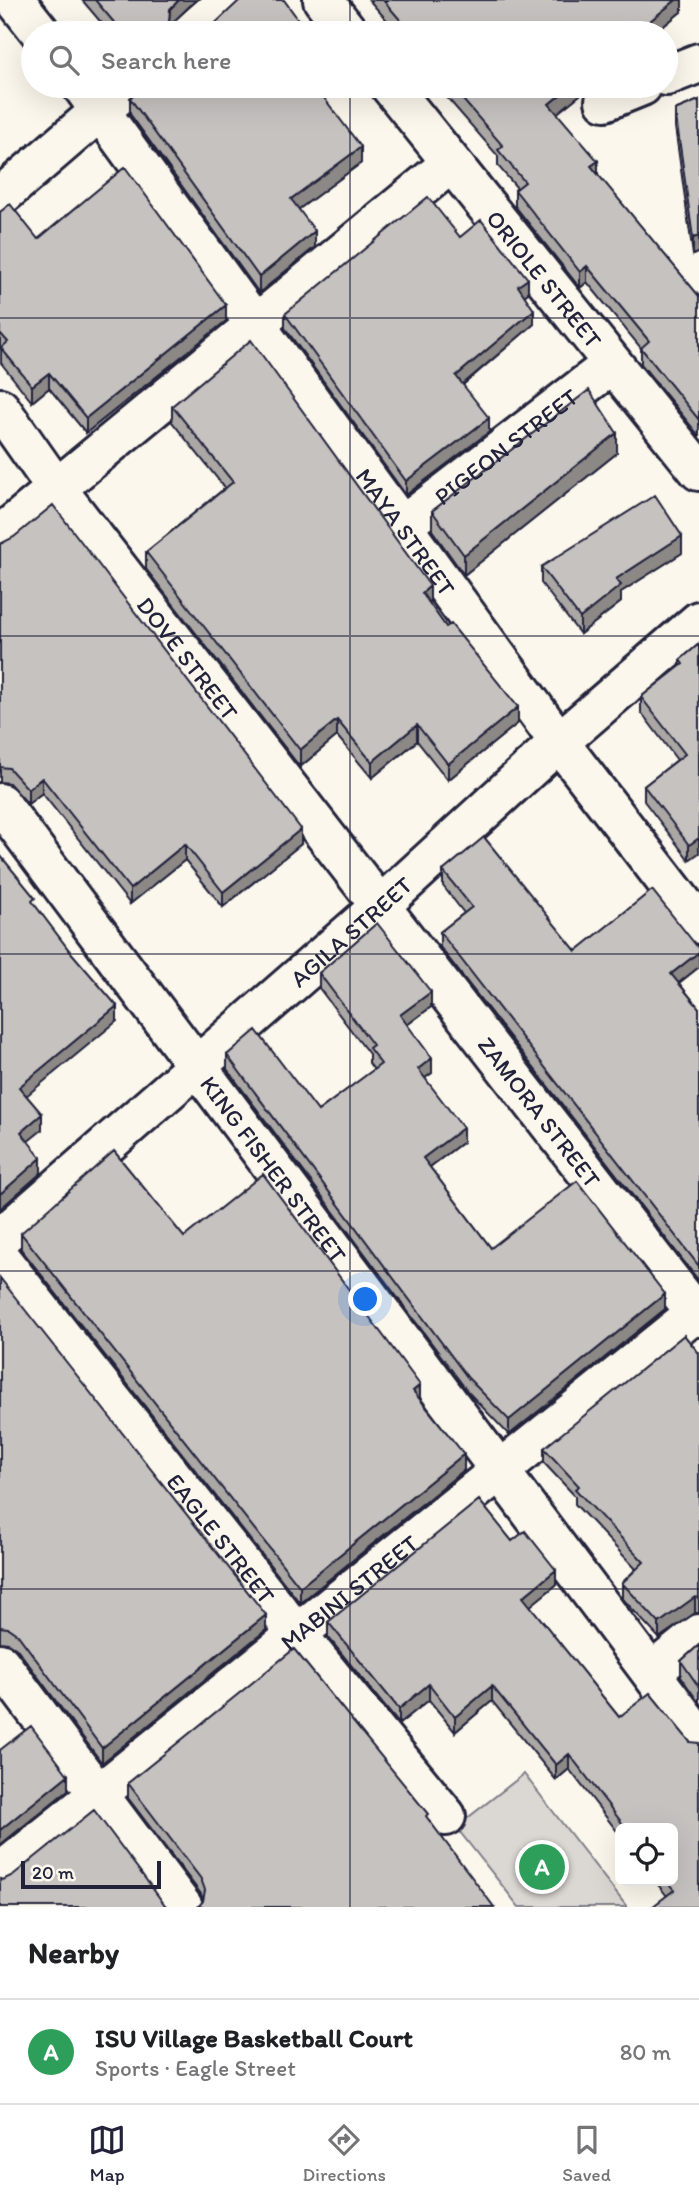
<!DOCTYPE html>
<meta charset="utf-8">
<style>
body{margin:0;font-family:Itim,sans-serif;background:#f2f2f2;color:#202124}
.controls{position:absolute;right:21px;bottom:21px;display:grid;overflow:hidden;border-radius:10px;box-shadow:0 7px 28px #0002}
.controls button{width:63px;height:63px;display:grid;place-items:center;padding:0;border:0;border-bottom:2px solid #e0e0e0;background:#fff;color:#202124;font:35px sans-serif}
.scale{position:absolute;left:21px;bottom:18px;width:140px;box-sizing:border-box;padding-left:7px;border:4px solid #22223b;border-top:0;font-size:19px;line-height:24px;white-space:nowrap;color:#22223b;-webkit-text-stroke:5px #fbf7ec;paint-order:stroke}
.you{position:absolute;left:366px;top:1300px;width:24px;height:24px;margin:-18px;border:5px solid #fff;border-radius:50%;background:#1a73e8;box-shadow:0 0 0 10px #1a73e833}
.badge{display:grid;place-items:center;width:46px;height:46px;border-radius:50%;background:#22223b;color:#fff;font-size:23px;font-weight:700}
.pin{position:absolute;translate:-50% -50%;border:4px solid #fff;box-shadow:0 2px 7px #0006}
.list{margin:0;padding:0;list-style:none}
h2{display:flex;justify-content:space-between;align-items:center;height:91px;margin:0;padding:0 28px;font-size:30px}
h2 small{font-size:23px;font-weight:400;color:#757577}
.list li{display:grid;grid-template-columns:46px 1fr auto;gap:21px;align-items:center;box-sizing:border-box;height:105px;padding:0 28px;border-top:2px solid #e0e0e0}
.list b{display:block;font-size:26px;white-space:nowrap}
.list p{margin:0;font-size:23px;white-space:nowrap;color:#757577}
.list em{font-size:23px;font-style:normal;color:#757577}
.icon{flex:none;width:38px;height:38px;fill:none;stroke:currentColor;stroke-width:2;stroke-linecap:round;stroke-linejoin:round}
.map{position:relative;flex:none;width:699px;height:1907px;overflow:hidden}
.search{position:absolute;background:#fff;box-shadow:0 7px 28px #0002;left:21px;right:21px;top:21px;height:77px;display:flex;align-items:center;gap:18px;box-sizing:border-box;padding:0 24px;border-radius:38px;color:#757577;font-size:26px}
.sheet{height:196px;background:#fff}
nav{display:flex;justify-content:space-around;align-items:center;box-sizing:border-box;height:98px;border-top:2px solid #e0e0e0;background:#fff;font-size:19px;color:#757577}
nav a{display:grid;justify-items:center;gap:4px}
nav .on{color:#22223b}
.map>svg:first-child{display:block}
.green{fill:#dbd8d3;stroke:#7e7d87;stroke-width:2}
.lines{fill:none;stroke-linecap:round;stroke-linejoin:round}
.minor-casing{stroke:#22223b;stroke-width:44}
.minor{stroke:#fbf7ec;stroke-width:38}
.wall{fill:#aaa7a5;stroke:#22223b;stroke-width:2}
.shaded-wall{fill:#8b8886;stroke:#22223b;stroke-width:2}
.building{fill:#c6c2c0;stroke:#22223b;stroke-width:2}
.grid{fill:none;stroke:#22223b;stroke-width:2;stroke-opacity:0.55}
.labels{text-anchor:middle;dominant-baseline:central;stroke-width:5;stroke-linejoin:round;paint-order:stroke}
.street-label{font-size:24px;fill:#22223b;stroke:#fbf7ec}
</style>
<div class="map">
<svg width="699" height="1907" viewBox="0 0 699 1907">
<rect width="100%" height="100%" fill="#fbf7ec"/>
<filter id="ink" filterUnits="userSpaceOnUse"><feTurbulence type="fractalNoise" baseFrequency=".0143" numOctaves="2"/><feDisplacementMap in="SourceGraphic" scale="14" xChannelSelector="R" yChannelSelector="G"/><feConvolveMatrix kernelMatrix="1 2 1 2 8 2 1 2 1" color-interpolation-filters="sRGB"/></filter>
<g filter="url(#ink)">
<path class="green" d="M524,1774L627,1907H519L456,1827Z"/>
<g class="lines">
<g class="minor-casing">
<g id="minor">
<path d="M15,0L41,33"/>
<path d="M323,0L349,33"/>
<path d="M190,33L228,0"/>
<path d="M666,76L699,63"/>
<path id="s1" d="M82,86L559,742L699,924"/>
<path id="s2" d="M390,86L699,471"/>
<path d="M605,101L642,86"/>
<path d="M0,197L129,86"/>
<path id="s3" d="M0,408L56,488L699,1317"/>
<path id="s4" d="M402,526L611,365"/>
<path d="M0,535L451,163"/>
<path id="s5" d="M0,803L699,1737"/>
<path id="s6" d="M0,1238L379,907L559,742L699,621"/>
<path id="s7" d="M0,1258L297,1634L446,1816"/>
<path d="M0,1663L183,1907"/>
<path d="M652,1672L699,1634"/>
<path id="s8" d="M0,1873L699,1310"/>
</g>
</g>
<use href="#minor" class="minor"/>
</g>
<path class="wall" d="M82,0H196L170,25L173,31L177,33H110Z
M369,0H682V11L655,33H398Z
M437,86H591L557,113L598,175L699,296V436L641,364V348L587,282L580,288L515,206V190L517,188L498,166V156Z
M316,88L361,163L299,209L315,247L259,293L130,114V98Z
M699,100V252L693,255L675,127V110Z
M0,212L38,239L226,321L86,433L49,388L32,402L1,363V350L0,348Z
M460,237L528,293L524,296L534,324L463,385L489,432L406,495L285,328V314Z
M172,406L430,602L429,603L446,627L518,723L448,780L417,741L372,778L337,736L300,767L146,569V552L225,488L172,422Z
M617,453L464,575L432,530V511Z
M0,544L301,844L223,907L185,860L130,904L42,793L28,804L9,783L0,782Z
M682,553L621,592V602L580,634L541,583V567Z
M699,644L689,860L644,801V786L677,760L641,712V697L680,667V660Z
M443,871L576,951L699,949V967L679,983L699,1008V1281L440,947V932L464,913L443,886Z
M319,973L431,1007L407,1025L432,1073L425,1078L463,1142L430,1167L491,1248L665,1309L509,1435L468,1392L227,1069V1055L318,1111L374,1070L369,1063V1054L319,988Z
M21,1233L184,1237L464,1470L300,1603L21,1249Z
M0,1278L266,1630L102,1763L18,1650L8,1643L0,1642Z
M699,1353V1613H695L659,1638L622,1598V1583L636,1569L575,1504V1496L544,1463V1448Z
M512,1541L556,1585L530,1606L619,1717L690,1742L699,1907L667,1896L655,1881H673V1828H620V1835L569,1769L556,1780L492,1701L455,1732L429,1700L399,1724L328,1637V1622Z
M699,1645V1703L681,1677V1661Z
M128,1783L428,1820L203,1900L201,1894L128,1798Z"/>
<path class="shaded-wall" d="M179,0H196L170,25L169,22L170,9Z
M676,0H682V11L655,33H635Z
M571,86H591L549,120V104Z
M361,147V163L291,215V199Z
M598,161V177L591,166Z
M315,231V247L259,293V277Z
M699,236V252L693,255V238Z
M587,266V282L580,288V272Z
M528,279V293L518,300V286Z
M226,305V321L86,433V418Z
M534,310V324L456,390V376Z
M49,373V388L32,402V386Z
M489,418V432L406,495V481Z
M617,433V453L464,575V555Z
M682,536V553L621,592V602L580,634V618L616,579Z
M430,586V602L422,609V593Z
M518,707V723L448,780V764Z
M337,720V736L300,767V750Z
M417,725V741L372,778V762Z
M42,778V793L28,804V789Z
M301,829V844L223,907V892Z
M699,838V853L689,860V845Z
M185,844V860L130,904V889Z
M699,952V967L671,989V974Z
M431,992V1007L400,1030V1015Z
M117,1006V1021L19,1102V1087Z
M432,1058V1073L418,1083V1069Z
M42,1114V1130L21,1147V1132Z
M463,1128V1142L423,1172V1158Z
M41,1158V1173L0,1209V1194Z
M665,1294V1309L509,1435V1420Z
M420,1385V1401L413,1391Z
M464,1454V1470L300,1603V1587Z
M556,1570V1585L523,1612V1597Z
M695,1597V1613L659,1638V1623Z
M266,1615V1630L102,1763V1748Z
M429,1684V1700L399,1724V1709Z
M492,1686V1701L455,1732V1717Z
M569,1754V1769L556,1780V1765Z
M68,1775V1790L0,1845V1830Z"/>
<path class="building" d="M95,0H179L170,9L169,22L173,31L177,33H123Z
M240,0H284L308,33H205Z
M383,0H676L635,33H405V32L408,29Z
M142,86H315L361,147L291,199L315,231L259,277L130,98Z
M451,86H571L549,104L598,161L591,166L699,296V420L641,348L649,341L587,266L580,272L515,190L525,182L498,150L503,146Z
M699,100V236L693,238L675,110Z
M125,167L226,305L86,418L49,373L32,386L1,348L8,342L0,333V212L10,204L38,239Z
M428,197L460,237L481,220L528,279L518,286L534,310L456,376L489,418L406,481L285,314Z
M251,340L430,586L422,593L446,627L451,624L518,707L448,764L417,725L372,762L337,720L300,750L146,552L233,482L172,406Z
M589,390L617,433L464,555L432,511Z
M655,495L682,536L616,579L621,585L580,618L541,567Z
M53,505L301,829L223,892L185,844L130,889L42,778L28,789L9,768L0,767V544L14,537Z
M699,644V838L689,845L644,786L685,754L641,697L683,664L680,660Z
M484,837L576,951L652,890L699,949V952L671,974L699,1008V1266L440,932L472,907L443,871Z
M0,855L35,898L32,901L69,950L117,1006L19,1087L42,1114L21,1132L41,1158L0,1194Z
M377,923L431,992L400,1015L432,1058L418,1069L463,1128L423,1158L491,1248L577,1181L665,1294L509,1420L468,1378L227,1055L256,1030L318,1111L381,1064L369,1048L373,1045L319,973Z
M114,1151L184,1237L263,1174L420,1385L413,1391L464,1454L300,1587L21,1233Z
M0,1278L266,1615L102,1748L18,1635L8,1628L0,1627Z
M684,1335L699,1353V1598L695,1597L659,1623L622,1583L644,1562L575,1489L579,1486L544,1448Z
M479,1500L512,1541L525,1531L556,1570L523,1597L619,1717L650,1693L690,1742L699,1743V1907H652L674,1890L667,1881H673V1828H626L569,1754L556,1765L492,1686L455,1717L429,1684L399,1709L328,1622Z
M699,1645V1687L681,1661Z
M294,1649L428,1814L426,1816L494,1907H198L203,1901L205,1890L201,1879L128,1783Z
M31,1726L68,1775L0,1830V1750Z
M94,1810L165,1905L168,1907H0V1879L3,1880L13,1875Z"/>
</g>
<path class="grid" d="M350,0V33M350,86V1907M0,318H699M0,636H699M0,954H699M0,1271H699M0,1589H699"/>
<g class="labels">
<g class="street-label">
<text stroke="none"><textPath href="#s2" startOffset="247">ORIOLE STREET</textPath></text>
<text stroke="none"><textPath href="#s4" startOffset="131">PIGEON STREET</textPath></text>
<text stroke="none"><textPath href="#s1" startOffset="551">MAYA STREET</textPath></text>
<text stroke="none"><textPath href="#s3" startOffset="313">DOVE STREET</textPath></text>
<text stroke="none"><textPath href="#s6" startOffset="466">AGILA STREET</textPath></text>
<text stroke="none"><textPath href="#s3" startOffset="887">ZAMORA STREET</textPath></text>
<text stroke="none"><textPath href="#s5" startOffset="457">KING FISHER STREET</textPath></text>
<text stroke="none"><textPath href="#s7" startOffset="357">EAGLE STREET</textPath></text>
<text stroke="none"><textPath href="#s8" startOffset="448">MABINI STREET</textPath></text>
</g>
</g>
</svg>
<div class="controls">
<button><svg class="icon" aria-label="locate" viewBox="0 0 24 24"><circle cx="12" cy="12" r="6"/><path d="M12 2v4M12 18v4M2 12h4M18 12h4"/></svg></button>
</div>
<div class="scale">20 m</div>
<div class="you"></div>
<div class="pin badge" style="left:542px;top:1867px;background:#2e9e5b">A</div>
<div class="search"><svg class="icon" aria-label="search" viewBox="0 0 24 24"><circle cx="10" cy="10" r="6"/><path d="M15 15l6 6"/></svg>Search here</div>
</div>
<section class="sheet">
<h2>Nearby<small></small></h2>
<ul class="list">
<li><span class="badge" style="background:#2e9e5b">A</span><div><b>ISU Village Basketball Court</b><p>Sports · Eagle Street</p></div><em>80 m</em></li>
</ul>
</section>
<nav>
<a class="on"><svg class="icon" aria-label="map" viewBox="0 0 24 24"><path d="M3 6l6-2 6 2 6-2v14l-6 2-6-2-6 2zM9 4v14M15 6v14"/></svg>Map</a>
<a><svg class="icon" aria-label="directions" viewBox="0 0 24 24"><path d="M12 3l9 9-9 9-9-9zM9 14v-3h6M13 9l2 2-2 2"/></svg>Directions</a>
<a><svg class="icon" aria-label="saved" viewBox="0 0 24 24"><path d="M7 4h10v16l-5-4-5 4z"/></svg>Saved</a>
</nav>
